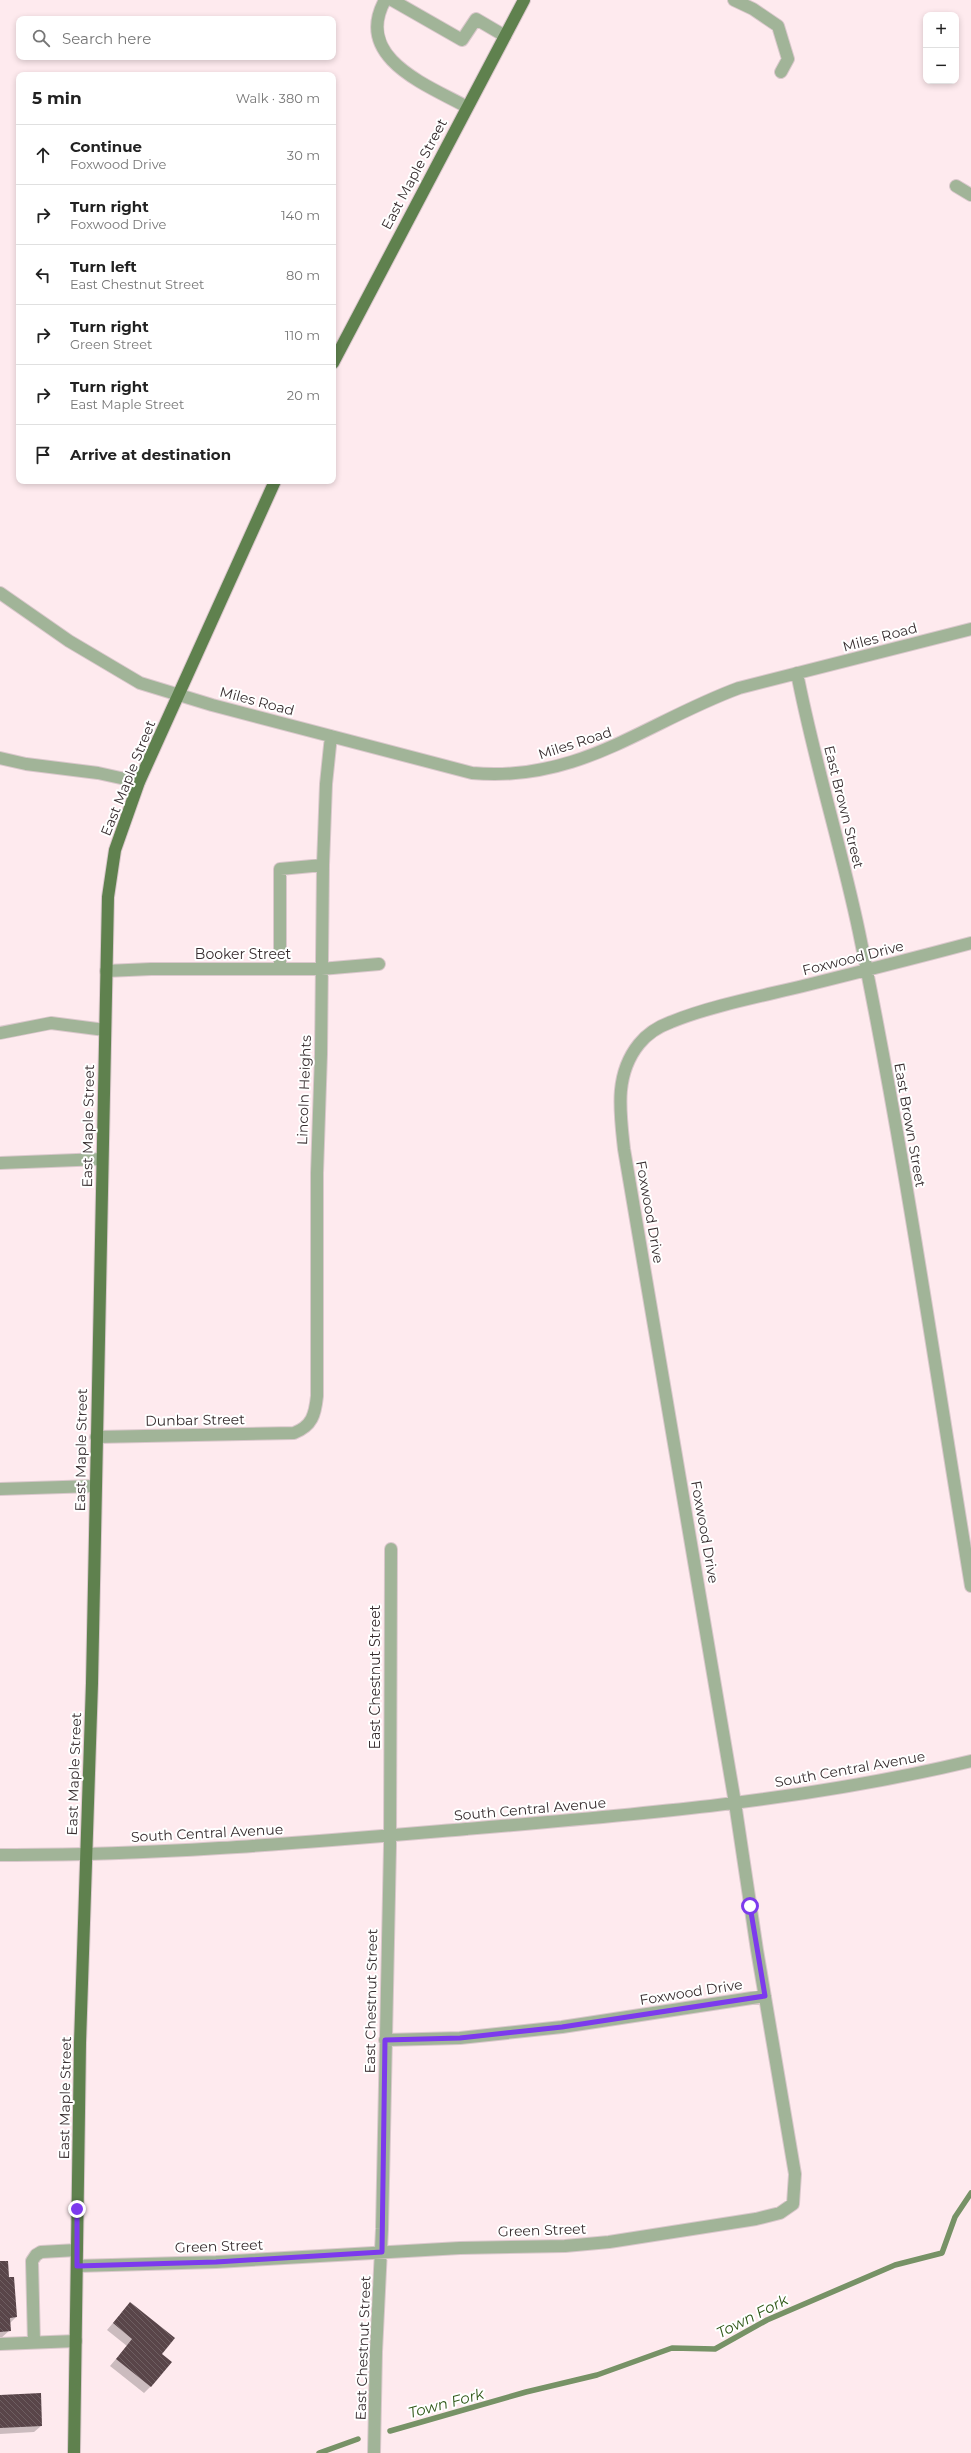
<!DOCTYPE html>
<meta charset="utf-8">
<style>
body{margin:0;font-family:Montserrat,sans-serif;background:#f2f2f2;color:#222}
.controls{position:absolute;right:12px;top:12px;display:grid;overflow:hidden;border-radius:8px;box-shadow:0 2px 6px #0003}
.controls button{width:36px;height:36px;display:grid;place-items:center;padding:0;border:0;border-bottom:1px solid #e0e0e0;background:#fff;color:#222;font:20px sans-serif}
.stop{position:absolute;width:12px;height:12px;margin:-9px;border:3px solid #7c3aed;border-radius:50%;background:#fff}
.stop.end{background:#7c3aed;border-color:#fff;box-shadow:0 1px 4px #0008}
.list{margin:0;padding:0;list-style:none}
h2{display:flex;justify-content:space-between;align-items:center;height:52px;margin:0;padding:0 16px;font-size:17px}
h2 small{font-size:13px;font-weight:400;color:#767676}
.list li{display:grid;grid-template-columns:26px 1fr auto;gap:12px;align-items:center;box-sizing:border-box;height:60px;padding:0 16px;border-top:1px solid #e0e0e0}
.list b{display:block;font-size:15px;white-space:nowrap}
.list p{margin:0;font-size:13px;white-space:nowrap;color:#767676}
.list em{font-size:13px;font-style:normal;color:#767676}
.icon{flex:none;width:22px;height:22px;fill:none;stroke:currentColor;stroke-width:2;stroke-linecap:round;stroke-linejoin:round}
.map{position:relative;flex:none;width:971px;height:2453px;overflow:hidden}
.search{position:absolute;background:#fff;box-shadow:0 2px 6px #0003;left:16px;top:16px;width:320px;height:44px;display:flex;align-items:center;gap:10px;box-sizing:border-box;padding:0 14px;border-radius:8px;color:#767676;font-size:15px}
.panel{position:absolute;background:#fff;box-shadow:0 2px 6px #0003;left:16px;top:72px;width:320px;height:412px;border-radius:8px}
.map>svg:first-child{display:block}
.shadow{fill:#0003}
.lines{fill:none;stroke-linecap:round;stroke-linejoin:round}
.stream{stroke:#779266;stroke-width:5.5}
.building{fill:url(#building-back-hatch)}
.minor-casing{stroke:#dac8cc;stroke-width:14}
.major-casing{stroke:#dac8cc;stroke-width:14}
.minor{stroke:#a1b498;stroke-width:12}
.major{stroke:#5f814e;stroke-width:12}
.route{stroke:#7c3aed;stroke-width:5}
.labels{text-anchor:middle;dominant-baseline:central;stroke-width:4;stroke-linejoin:round;paint-order:stroke}
.street-label{font-size:14px;fill:#372d2f;stroke:#fff}
.water-label{font-size:15px;font-style:italic;fill:#2f5717;stroke:#fff}
</style>
<div class="map">
<svg width="971" height="2453" viewBox="0 0 971 2453">
<defs>
<pattern id="building-back-hatch" width="6" height="6" patternUnits="userSpaceOnUse"><rect width="6" height="6" fill="#594549"/><path d="M-1 5l2 2M0 0l6 6M5-1l2 2" fill="none" stroke="#6e5e61"/></pattern>
</defs>
<rect width="100%" height="100%" fill="#feeaee"/>
<path class="shadow" d="M0,2262L8,2278L16,2317L9,2324L10,2330L0,2339Z
M130,2303L161,2354L151,2386L144,2393L110,2366L127,2346L107,2330Z
M0,2396L41,2426L34,2432L0,2434Z"/>
<g class="lines">
<path class="stream" d="M390,2431L526,2392L597,2375L672,2348L715,2349L767,2320L895,2265L942,2253L955,2217L971,2193
M319,2453L358,2439"/>
</g>
<path class="building" d="M0,2261H8L9,2277H14L17,2317L10,2318L11,2331L0,2332Z
M130,2302L175,2338L162,2354L172,2362L151,2387L116,2359L132,2339L113,2323Z
M41,2393L42,2426L0,2428V2395Z"/>
<g class="lines">
<g class="minor-casing">
<path id="minor" d="M385,0C353,58 427,85 467,107
M392,0L462,40L476,19L505,36
M734,0L753,9L778,26L788,59L781,72
M956,186L971,195
M0,593L69,641L140,683L212,705L472,773C579,783 646,722 739,688L971,629
M797,673C814,761 841,846 859,932C904,1149 935,1368 971,1586
M0,758L26,764L98,773L139,782
M280,968V869L323,865
M106,971L151,969H321L379,964
M0,1033L51,1023L105,1030
M0,1163L102,1159
M96,1437L294,1433C312,1426 315,1415 317,1396V1173L321,1054L323,865L326,784L331,736
M0,1489L95,1486
M0,1855C155,1856 311,1842 466,1829C635,1815 805,1801 971,1761
M385,2040L460,2038L562,2027L765,1996
M77,2266L216,2262L460,2248L565,2246L609,2242L756,2219L780,2213L793,2204L795,2174L757,1950L735,1803L624,1149C620,1112 614,1075 639,1044C647,1034 660,1026 671,1022C710,1006 762,996 803,986C859,972 915,958 971,943
M34,2343L32,2261L36,2255L41,2252L77,2250
M0,2344L76,2341
M374,2453L376,2352L382,2229L390,1846L391,1549"/>
</g>
<g class="major-casing">
<path id="major" d="M333,363L524,0
M74,2453L80,2043L92,1683L108,897L115,850L139,782L275,481"/>
</g>
<use href="#minor" class="minor"/>
<use href="#major" class="major"/>
</g>
<g class="lines">
<path class="route" d="M77,2209V2266L216,2262L382,2252L385,2040L460,2038L562,2027L765,1996L750,1906"/>
</g>
<g class="labels">
<g class="street-label">
<text transform="translate(414 174) rotate(-62)">East Maple Street</text>
<text transform="translate(880 637) rotate(-15)">Miles Road</text>
<text transform="translate(257 701) rotate(15)">Miles Road</text>
<text transform="translate(575 743) rotate(-18)">Miles Road</text>
<text transform="translate(128 778) rotate(-68)">East Maple Street</text>
<text transform="translate(844 807) rotate(76)">East Brown Street</text>
<text x="243" y="954">Booker Street</text>
<text transform="translate(853 958) rotate(-14)">Foxwood Drive</text>
<text transform="translate(304 1090) rotate(-88)">Lincoln Heights</text>
<text transform="translate(910 1125) rotate(80)">East Brown Street</text>
<text transform="translate(88 1126) rotate(-89)">East Maple Street</text>
<text transform="translate(650 1212) rotate(80)">Foxwood Drive</text>
<text transform="translate(195 1420) rotate(-1)">Dunbar Street</text>
<text transform="translate(81 1450) rotate(-89)">East Maple Street</text>
<text transform="translate(705 1532) rotate(80)">Foxwood Drive</text>
<text transform="translate(375 1677) rotate(-90)">East Chestnut Street</text>
<text transform="translate(850 1769) rotate(-10)">South Central Avenue</text>
<text transform="translate(74 1774) rotate(-88)">East Maple Street</text>
<text transform="translate(530 1809) rotate(-5)">South Central Avenue</text>
<text transform="translate(207 1833) rotate(-3)">South Central Avenue</text>
<text transform="translate(691 1992) rotate(-9)">Foxwood Drive</text>
<text transform="translate(371 2001) rotate(-89)">East Chestnut Street</text>
<text transform="translate(65 2098) rotate(-89)">East Maple Street</text>
<text transform="translate(542 2230) rotate(-2)">Green Street</text>
<text transform="translate(219 2246) rotate(-2)">Green Street</text>
<text transform="translate(363 2348) rotate(-88)">East Chestnut Street</text>
</g>
<g class="water-label">
<text transform="translate(752 2316) rotate(-27)">Town Fork</text>
<text transform="translate(446 2403) rotate(-15)">Town Fork</text>
</g>
</g>
</svg>
<div class="controls">
<button>+</button>
<button>−</button>
</div>
<div class="stop" style="left:750px;top:1906px"></div>
<div class="stop end" style="left:77px;top:2209px"></div>
<div class="search"><svg class="icon" aria-label="search" viewBox="0 0 24 24"><circle cx="10" cy="10" r="6"/><path d="M15 15l6 6"/></svg>Search here</div>
<section class="panel">
<h2>5 min<small>Walk · 380 m</small></h2>
<ul class="list">
<li><svg class="icon" aria-label="ahead" viewBox="0 0 24 24"><path d="M12 20V5M6 11l6-6 6 6"/></svg><div><b>Continue</b><p>Foxwood Drive</p></div><em>30 m</em></li>
<li><svg class="icon" aria-label="right" viewBox="0 0 24 24"><path d="M7 20v-9h11M14 6l5 5-5 5"/></svg><div><b>Turn right</b><p>Foxwood Drive</p></div><em>140 m</em></li>
<li><svg class="icon" aria-label="left" viewBox="0 0 24 24"><path d="M17 20v-9H6M10 6l-5 5 5 5"/></svg><div><b>Turn left</b><p>East Chestnut Street</p></div><em>80 m</em></li>
<li><svg class="icon" aria-label="right" viewBox="0 0 24 24"><path d="M7 20v-9h11M14 6l5 5-5 5"/></svg><div><b>Turn right</b><p>Green Street</p></div><em>110 m</em></li>
<li><svg class="icon" aria-label="right" viewBox="0 0 24 24"><path d="M7 20v-9h11M14 6l5 5-5 5"/></svg><div><b>Turn right</b><p>East Maple Street</p></div><em>20 m</em></li>
<li><svg class="icon" aria-label="arrive" viewBox="0 0 24 24"><path d="M6 21V4h12l-3 4 3 4H6"/></svg><div><b>Arrive at destination</b></div></li>
</ul>
</section>
</div>
